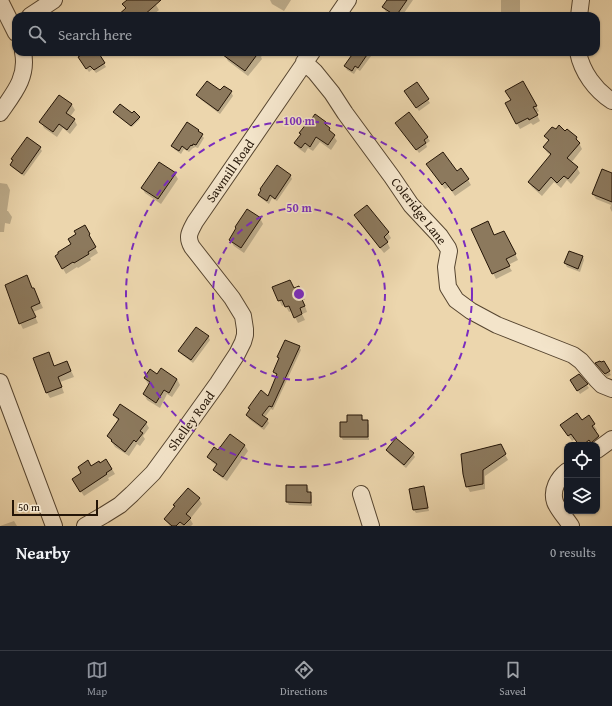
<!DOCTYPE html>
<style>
body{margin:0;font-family:"Gentium Book Plus",serif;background:#242831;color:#f1f3f6}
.controls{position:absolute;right:12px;bottom:12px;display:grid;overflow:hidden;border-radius:8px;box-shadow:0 1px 3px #0004}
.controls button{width:36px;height:36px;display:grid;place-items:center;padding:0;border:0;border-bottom:1px solid #363941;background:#171b24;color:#f1f3f6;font:20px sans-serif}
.scale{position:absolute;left:12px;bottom:10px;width:86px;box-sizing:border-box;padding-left:4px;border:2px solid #241507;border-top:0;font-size:11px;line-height:14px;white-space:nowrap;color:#241507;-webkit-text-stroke:3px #f3e4ca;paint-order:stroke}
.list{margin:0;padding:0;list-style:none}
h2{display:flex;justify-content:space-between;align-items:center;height:52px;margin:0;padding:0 16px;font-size:17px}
h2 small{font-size:13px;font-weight:400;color:#9ea1a6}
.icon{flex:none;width:22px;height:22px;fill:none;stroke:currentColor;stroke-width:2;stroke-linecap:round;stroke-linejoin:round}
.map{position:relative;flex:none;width:612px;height:526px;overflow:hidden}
.search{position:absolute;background:#171b24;box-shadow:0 1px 3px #0004;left:12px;right:12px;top:12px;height:44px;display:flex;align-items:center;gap:10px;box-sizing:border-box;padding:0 14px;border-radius:12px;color:#9ea1a6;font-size:15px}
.sheet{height:124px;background:#171b24}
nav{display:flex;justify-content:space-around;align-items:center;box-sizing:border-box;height:56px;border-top:1px solid #363941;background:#171b24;font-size:11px;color:#9ea1a6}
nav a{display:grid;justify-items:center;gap:2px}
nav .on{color:#8c9099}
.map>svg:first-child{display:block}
.shadow{fill:#0003}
.building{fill:#8c795d;stroke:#241507}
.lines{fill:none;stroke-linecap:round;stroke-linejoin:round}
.minor-casing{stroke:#564530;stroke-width:18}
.minor{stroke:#f3e4ca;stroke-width:16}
.ring{fill:none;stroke:#7b2cbf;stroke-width:2;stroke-dasharray:7 5}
.labels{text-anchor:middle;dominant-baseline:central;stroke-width:3;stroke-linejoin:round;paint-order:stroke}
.street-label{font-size:13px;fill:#241507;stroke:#f3e4ca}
.centre{fill:#7b2cbf;stroke:#f3e4ca;stroke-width:2}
.ring-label{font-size:12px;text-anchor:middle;font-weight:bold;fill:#7b2cbf;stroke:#f3e4ca;stroke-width:3;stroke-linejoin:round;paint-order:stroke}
</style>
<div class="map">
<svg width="612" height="526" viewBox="0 0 612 526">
<rect width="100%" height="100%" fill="#ecd6ad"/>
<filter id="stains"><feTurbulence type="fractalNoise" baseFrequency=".005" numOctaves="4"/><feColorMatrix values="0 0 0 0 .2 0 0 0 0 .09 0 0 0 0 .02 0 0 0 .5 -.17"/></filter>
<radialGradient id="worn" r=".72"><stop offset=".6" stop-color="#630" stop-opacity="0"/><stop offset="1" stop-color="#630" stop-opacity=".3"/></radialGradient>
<path class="shadow" d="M128,0H153L159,10L152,16H120L126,9L123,4Z
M270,0H291L284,11L272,4Z
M388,0H413L402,16H392L386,12L383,7Z
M501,0H520V16H501Z
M88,52H97L106,67L96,73L93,69L89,72L81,61Z
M228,52H263L264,53L261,57L262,59L248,76L228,61L225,56Z
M353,52H374L360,71L357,69L354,74L347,70L345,66L353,55L352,53Z
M522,82L539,111L536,113L540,121L533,125L531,123L520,129L506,104L512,100Z
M231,92L233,96L220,114L200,99L198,95Z
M407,95L428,100L430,103L419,111Z
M59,96L72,105L75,110L70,117L74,119L77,125L70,134L63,128L57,137L44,128L41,122Z
M115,113L132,114L140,119L132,127Z
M409,113L430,141L426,144L427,147L419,153L399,126Z
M315,116L325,123L337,141L331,150L320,142L313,151L308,148L305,153L298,148L295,143L301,135L300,133L308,126Z
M188,124L198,131L204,138L198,148L195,147L194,148H193L189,152L184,149L181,154L174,149L173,146Z
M556,130L565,132L576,138H575L573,143L577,139L582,149L571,163L577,168L580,173L571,184L567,180L561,188L554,182L542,196L532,187L529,182L551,156L547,152L544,147L549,142L545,136Z
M40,148L42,151L24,176L13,168L11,165L14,161L13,159Z
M431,170L468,180L471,185L455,196L449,187L445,189Z
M175,174L178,179L161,204L145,193L142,188Z
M612,174V212L610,208L611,205L596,199L593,194Z
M290,175L292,179L277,201L272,198L269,204L261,198L259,195Z
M0,183L7,184L10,190L7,211H8L12,217L10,224L5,223L4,232H0Z
M367,206L388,233L391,238L387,242L390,248L384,253L358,221L355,216Z
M260,218L263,224L244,253L234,246L230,240Z
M84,226L92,240H91L98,253L90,258L91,260L78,268L77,267L66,274L56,256L72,244Z
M494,237H507L518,260L508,265L512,271L496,279L493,273Z
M583,257L584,260L580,272L567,267L565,263Z
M298,287L305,300H303L307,312L302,314L305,320L298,323L292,311L289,312L285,305L282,306L273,288L294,289Z
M34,289L43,308L33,312L38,323L23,329L20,323L33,289Z
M208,336L210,340L193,363L181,354L179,351Z
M299,347L301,350L273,410L271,409L264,418L267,420L269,423L264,430L249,419L247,415L269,397L277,376L274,372L280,360L278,357Z
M34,359H51L55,367L67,362L74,377L60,382L64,393L50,398L47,393Z
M603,362L611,375L607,377L599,367Z
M157,375L177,379L180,385L172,397L167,394L160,408L147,400L144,394L150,385L148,384L145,379Z
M579,375L589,388L580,394L571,380Z
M114,415L146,423L149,428L143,436L145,439L140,446L137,444L129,456L115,447L108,436L118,421Z
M361,416L363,419V421H367L369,425V440H343L341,437L348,423Z
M589,417L597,430L595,432L602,442L597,445H580L575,439L572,441L565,431L582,422Z
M230,435L245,446L248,451L227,481L218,475L215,470L217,466L212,462L209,457L219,451Z
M500,445L508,460L485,476V489L470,492L467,486Z
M387,450L413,454L415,457L406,468L389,454Z
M91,467L112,469L115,474L108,478L109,480L84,496L76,484L82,473Z
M307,486L309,490V493H310L312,496V506L289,505L287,502Z
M424,488L425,491L429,511L416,513L414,510L410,490Z
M188,489L199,499L202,504L190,519L193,524L191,526H170L165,519L175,507L174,505Z
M14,521L17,526H0Z"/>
<path class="building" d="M127,0H161L143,16H117L126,8L122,4Z
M387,0H407L396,16L382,7Z
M86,52H98L105,63L94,70L90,66L86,69L78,57Z
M219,52H259L245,71Z
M354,52H369L358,68L355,66L352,71L344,66Z
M207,81L220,90L224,86L232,91L218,111L196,95Z
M523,81L537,106L533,107L538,115L529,120L528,118L516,124L505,103L511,100L505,91Z
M417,82L429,99L416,108L404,91Z
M59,95L72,104L66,113L75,119L67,130L59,124L53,132L39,122Z
M120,104L132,113L134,111L140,117L131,126L113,112Z
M409,112L428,137L424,140L426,143L416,150L395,123Z
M315,114L326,122L325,124L330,128L329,130L335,135L328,145L316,137L310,147L305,143L301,148L294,143L301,134L299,133L307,123L308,124Z
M187,122L199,130L198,131L203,134L196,145L193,144L192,146L191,145L187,150L182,146L179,151L171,146Z
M559,125L565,131L567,129L577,137L576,139L580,143L567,158L578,167L568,179L564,176L557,183L551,177L539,191L528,182L551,154L543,147L549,140L544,136L552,127L556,129Z
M27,137L41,147L22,174L10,165L13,160L11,159Z
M443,152L457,171L461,168L469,179L452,191L445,182L442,185L426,164Z
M159,162L176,173L158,199L141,188Z
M277,165L291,175L275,199L270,195L267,201L258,195L261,190L260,189Z
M602,169L612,173V202L592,194Z
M367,205L389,232L384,237L388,242L380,248L354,215Z
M247,209L261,218L241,248L229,240L236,228L235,227Z
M488,221L494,235L504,231L516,254L506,259L510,266L492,274L471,229Z
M85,225L90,234L89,235L96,247L88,252L89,254L74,263L73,262L62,269L55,256L58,254V252L71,244L68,239L76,234L74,231Z
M569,251L583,256L578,269L564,263Z
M27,275L32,288H34L40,303L31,307L36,317L19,324L5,285Z
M290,280L294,288L299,286L302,294L300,295L305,306L300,308L302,314L294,318L289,306L285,307L282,300L278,301L272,287Z
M196,327L209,336L191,360L178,351Z
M285,340L300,346L272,407L269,406L262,415L268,419L262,427L246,415L250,409L248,408L261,390L268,396L277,374L273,372L279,358L277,357Z
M49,352L54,366L67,361L71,371L58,377L62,387L46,393L33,358Z
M600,361L601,362L604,361L610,371L605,374L595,363Z
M161,368L177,379L169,393L164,390L156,403L143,394L150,382L144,378L150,369L157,374Z
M579,374L588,384L577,391L570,380Z
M120,404L147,422L140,431L143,433L136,442L134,440L125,452L111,441L112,440L107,436L119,419L113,415Z
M577,413L582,420L589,415L595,424L592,426L599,436L591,443L589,440L583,445H579L571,434L568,436L560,425Z
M347,415H362V420H368V437H340V422H347Z
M230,434L245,445L223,477L213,470L217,464L207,457L214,447L218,450Z
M396,438L414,453L404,465L386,450Z
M501,444L506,454L483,470V484L466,487L463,474L461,454Z
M106,459L112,469L106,473L107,474L80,492L72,479L81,473L78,467L88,460L91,466L99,461L100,463Z
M286,485H307V492H311V503L286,502Z
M424,486L428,508L413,510L409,489Z
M188,488L200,498L186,514L191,518L184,525L180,522L176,526H172L164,519L175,506L173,505Z"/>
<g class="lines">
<g class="minor-casing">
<path id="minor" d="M0,1L16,33
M30,16L54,0
M337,16L348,0
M579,16L581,0
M578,52C582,72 595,90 612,101
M304,62L315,72L332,93L345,113L392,177L411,205L440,236L448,248L449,251L446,267L448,287L456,300L471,311L497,325L573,355L581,361L597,380L602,385L612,389
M0,113C14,93 28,77 23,52
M0,382L54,526
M597,450L612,439
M567,471C558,478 551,490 555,502C558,510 566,518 571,526
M361,494L371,526
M85,526L104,515L120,505L132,494L153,473L175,443L218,383L237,354L243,342L245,335V329L243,316L232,298L192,247C186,236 190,232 195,222L312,52"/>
</g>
<use href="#minor" class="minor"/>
</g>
<g class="ring">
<circle cx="299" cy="294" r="86"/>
<circle cx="299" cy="294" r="173"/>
</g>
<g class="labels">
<g class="street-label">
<text transform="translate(230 171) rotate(-55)">Sawmill Road</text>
<text transform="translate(419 211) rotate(52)">Coleridge Lane</text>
<text transform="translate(191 421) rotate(-54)">Shelley Road</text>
</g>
</g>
<circle cx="299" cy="294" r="6" class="centre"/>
<g class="ring-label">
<text x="299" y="125">100 m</text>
<text x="299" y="212">50 m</text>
</g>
<rect width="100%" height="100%" filter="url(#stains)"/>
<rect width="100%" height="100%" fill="url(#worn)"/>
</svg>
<div class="controls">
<button><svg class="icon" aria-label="locate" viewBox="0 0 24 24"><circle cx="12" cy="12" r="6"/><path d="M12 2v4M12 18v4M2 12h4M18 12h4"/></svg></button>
<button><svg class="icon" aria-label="layers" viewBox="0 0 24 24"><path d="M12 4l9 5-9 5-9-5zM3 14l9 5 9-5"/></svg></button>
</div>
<div class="scale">50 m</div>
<div class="search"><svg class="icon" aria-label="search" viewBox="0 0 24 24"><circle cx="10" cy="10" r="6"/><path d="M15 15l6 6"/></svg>Search here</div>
</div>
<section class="sheet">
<h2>Nearby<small>0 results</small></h2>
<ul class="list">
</ul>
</section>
<nav>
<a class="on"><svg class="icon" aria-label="map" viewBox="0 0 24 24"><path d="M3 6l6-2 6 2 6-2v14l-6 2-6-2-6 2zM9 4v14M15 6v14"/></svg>Map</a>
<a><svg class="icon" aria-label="directions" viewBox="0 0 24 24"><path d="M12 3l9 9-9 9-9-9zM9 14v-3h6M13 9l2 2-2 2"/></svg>Directions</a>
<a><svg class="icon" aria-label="saved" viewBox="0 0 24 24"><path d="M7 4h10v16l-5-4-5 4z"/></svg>Saved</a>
</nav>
